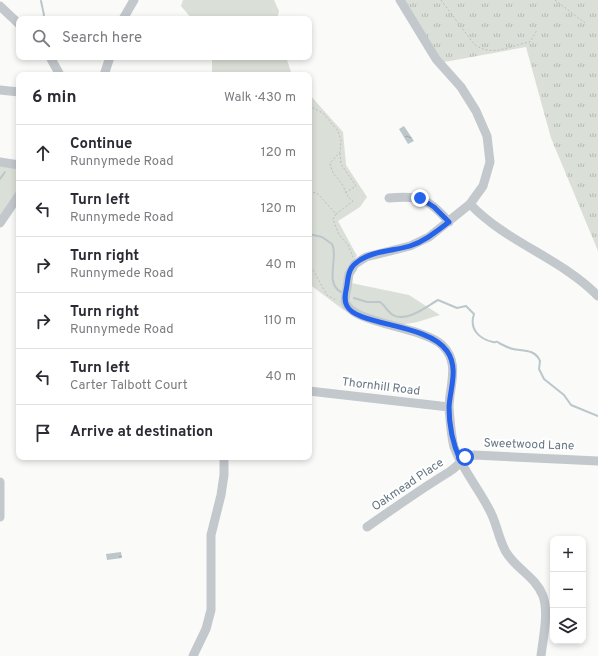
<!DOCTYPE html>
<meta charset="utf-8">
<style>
body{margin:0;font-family:Overpass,sans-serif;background:#f7f7f7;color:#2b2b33}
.controls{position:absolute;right:12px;bottom:12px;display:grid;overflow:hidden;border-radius:8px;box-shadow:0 2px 6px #0003}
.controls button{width:36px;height:36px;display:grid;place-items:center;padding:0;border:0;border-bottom:1px solid #e1e1e2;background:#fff;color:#2b2b33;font:20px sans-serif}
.stop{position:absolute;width:12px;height:12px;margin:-9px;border:3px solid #2563eb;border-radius:50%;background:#fff}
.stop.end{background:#2563eb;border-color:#fff;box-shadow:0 1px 4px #0008}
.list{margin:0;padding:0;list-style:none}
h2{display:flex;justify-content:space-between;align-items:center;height:52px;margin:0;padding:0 16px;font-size:17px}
h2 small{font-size:13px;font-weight:400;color:#7c7c81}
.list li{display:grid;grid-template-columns:26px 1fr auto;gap:12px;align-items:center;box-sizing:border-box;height:56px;padding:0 16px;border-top:1px solid #e1e1e2}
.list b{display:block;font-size:15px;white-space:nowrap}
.list p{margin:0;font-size:13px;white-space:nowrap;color:#7c7c81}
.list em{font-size:13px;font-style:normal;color:#7c7c81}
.icon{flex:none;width:22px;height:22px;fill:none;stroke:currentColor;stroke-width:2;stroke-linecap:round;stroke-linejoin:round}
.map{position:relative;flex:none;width:598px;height:656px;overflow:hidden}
.search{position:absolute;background:#fff;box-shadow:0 2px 6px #0003;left:16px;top:16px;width:296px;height:44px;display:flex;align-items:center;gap:10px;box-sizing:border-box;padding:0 14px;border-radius:8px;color:#7c7c81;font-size:15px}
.panel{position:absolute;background:#fff;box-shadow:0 2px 6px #0003;left:16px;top:72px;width:296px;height:388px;border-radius:8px}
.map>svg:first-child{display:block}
.grass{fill:url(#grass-tufts)}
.park{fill:#dadfd7}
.water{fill:url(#water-ripples)}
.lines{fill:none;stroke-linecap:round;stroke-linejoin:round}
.stream{stroke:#bbc7cb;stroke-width:2}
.path{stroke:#bbbfc2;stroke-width:1;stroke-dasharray:2 2;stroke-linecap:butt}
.minor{stroke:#c3c8cc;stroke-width:9}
.route{stroke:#2563eb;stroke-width:5}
.labels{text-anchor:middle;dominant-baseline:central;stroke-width:4;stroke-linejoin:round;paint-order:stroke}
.street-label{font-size:12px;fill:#657683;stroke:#fff}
</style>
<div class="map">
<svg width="598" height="656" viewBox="0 0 598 656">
<defs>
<pattern id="grass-tufts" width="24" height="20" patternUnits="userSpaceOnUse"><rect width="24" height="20" fill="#dadfd7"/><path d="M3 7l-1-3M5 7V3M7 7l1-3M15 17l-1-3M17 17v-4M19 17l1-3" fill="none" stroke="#b4b9b4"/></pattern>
<pattern id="water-ripples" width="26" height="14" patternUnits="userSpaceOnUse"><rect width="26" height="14" fill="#bbc7cb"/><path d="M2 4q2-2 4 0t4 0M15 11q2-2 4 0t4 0" fill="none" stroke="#9ca6aa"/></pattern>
</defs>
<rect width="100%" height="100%" fill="#fafaf8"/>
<path class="grass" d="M400,0H598V251L551,138L526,47L439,63Z"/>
<path class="park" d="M183,0H274L279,11L277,19H192L181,6Z
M212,57H286L292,75H212Z
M309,94L343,132L346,165L367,197L360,207L338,221L357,256C347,265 339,299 345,311L309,284Z
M0,165L19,168V188L0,215Z
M351,283L409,295L440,315C428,318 415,324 403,324C392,325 356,311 350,302Z"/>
<path class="water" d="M404,126L414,141L408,144L399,129Z
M121,552L122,558L107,560L106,554Z"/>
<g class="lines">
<path class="stream" d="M41,1L44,15L43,19
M0,179L5,172
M309,234L322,237L332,244C339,257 324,283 341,292
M354,298L367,302H380C385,305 387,312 393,315C407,323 427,306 438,300L457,308L466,306L474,314C469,329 479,339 493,342C498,343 495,340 499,343C503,345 508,348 513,349C523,351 535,349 540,361L539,369L544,379L564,395L571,405L598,416"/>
<path class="path" d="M441,0L474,44C492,58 511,45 530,42L537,30
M555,0L585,23
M309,106L323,113L338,131L341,140L340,152L330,163C333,178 338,176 343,186C346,192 346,196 353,201L336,214L318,194L309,191
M340,153L341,164L356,186L345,193
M336,214L333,219L339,235L348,245L353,257
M309,263L327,295L336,300"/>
<path class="minor" d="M400,0L436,59L461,87L476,111L487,136L490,162L483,186L470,204L429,237L410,246L366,257L355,264L349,274L345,301C351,324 422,326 442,345C461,363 449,386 449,408C450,419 451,436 454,447C463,471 480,490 491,513C497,525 499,540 506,552C516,569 536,577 543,596C549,613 543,638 541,656
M0,6L19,24
M123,19L134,0
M50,57L60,75
M104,75L110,57
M0,90L19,92
M0,162L19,165
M389,198C420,195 428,198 449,222
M470,204C507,243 561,258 598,296
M0,223L19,195
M309,391L449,407
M0,482V517
M367,527C394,508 421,489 449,472C460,465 461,458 474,455L598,461
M193,656L206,629L211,610V535L221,495L224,475V457"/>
</g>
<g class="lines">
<path class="route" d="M420,198L434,207L449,222C437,231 425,241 410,246C394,251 369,251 356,263C349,268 348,277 347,285C346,292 343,299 347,306C357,326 427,323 447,351C459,368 450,389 449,407C449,425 453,444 460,460L465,457"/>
</g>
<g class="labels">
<g class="street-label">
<text transform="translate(381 387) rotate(7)">Thornhill Road</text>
<text transform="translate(529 445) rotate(2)">Sweetwood Lane</text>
<text transform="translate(408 485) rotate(-34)">Oakmead Place</text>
</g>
</g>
</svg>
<div class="controls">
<button>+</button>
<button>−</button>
<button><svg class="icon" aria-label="layers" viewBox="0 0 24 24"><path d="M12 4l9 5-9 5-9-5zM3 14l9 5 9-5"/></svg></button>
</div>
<div class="stop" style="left:465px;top:457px"></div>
<div class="stop end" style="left:420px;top:198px"></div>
<div class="search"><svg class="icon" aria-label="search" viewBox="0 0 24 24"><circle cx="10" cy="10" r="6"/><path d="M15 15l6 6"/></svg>Search here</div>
<section class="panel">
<h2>6 min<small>Walk · 430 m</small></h2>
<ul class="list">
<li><svg class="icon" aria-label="ahead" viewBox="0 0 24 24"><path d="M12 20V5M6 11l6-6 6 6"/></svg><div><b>Continue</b><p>Runnymede Road</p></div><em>120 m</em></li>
<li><svg class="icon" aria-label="left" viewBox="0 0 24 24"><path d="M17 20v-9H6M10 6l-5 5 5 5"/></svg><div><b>Turn left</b><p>Runnymede Road</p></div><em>120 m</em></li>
<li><svg class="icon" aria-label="right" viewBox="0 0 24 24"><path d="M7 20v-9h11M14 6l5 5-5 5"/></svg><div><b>Turn right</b><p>Runnymede Road</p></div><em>40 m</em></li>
<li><svg class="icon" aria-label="right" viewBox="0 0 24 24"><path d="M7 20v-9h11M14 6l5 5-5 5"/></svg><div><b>Turn right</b><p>Runnymede Road</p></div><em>110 m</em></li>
<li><svg class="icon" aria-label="left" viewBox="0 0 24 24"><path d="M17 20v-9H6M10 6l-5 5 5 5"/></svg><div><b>Turn left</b><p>Carter Talbott Court</p></div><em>40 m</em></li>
<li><svg class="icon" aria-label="arrive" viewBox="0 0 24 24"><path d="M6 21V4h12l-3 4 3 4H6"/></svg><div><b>Arrive at destination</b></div></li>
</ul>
</section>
</div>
